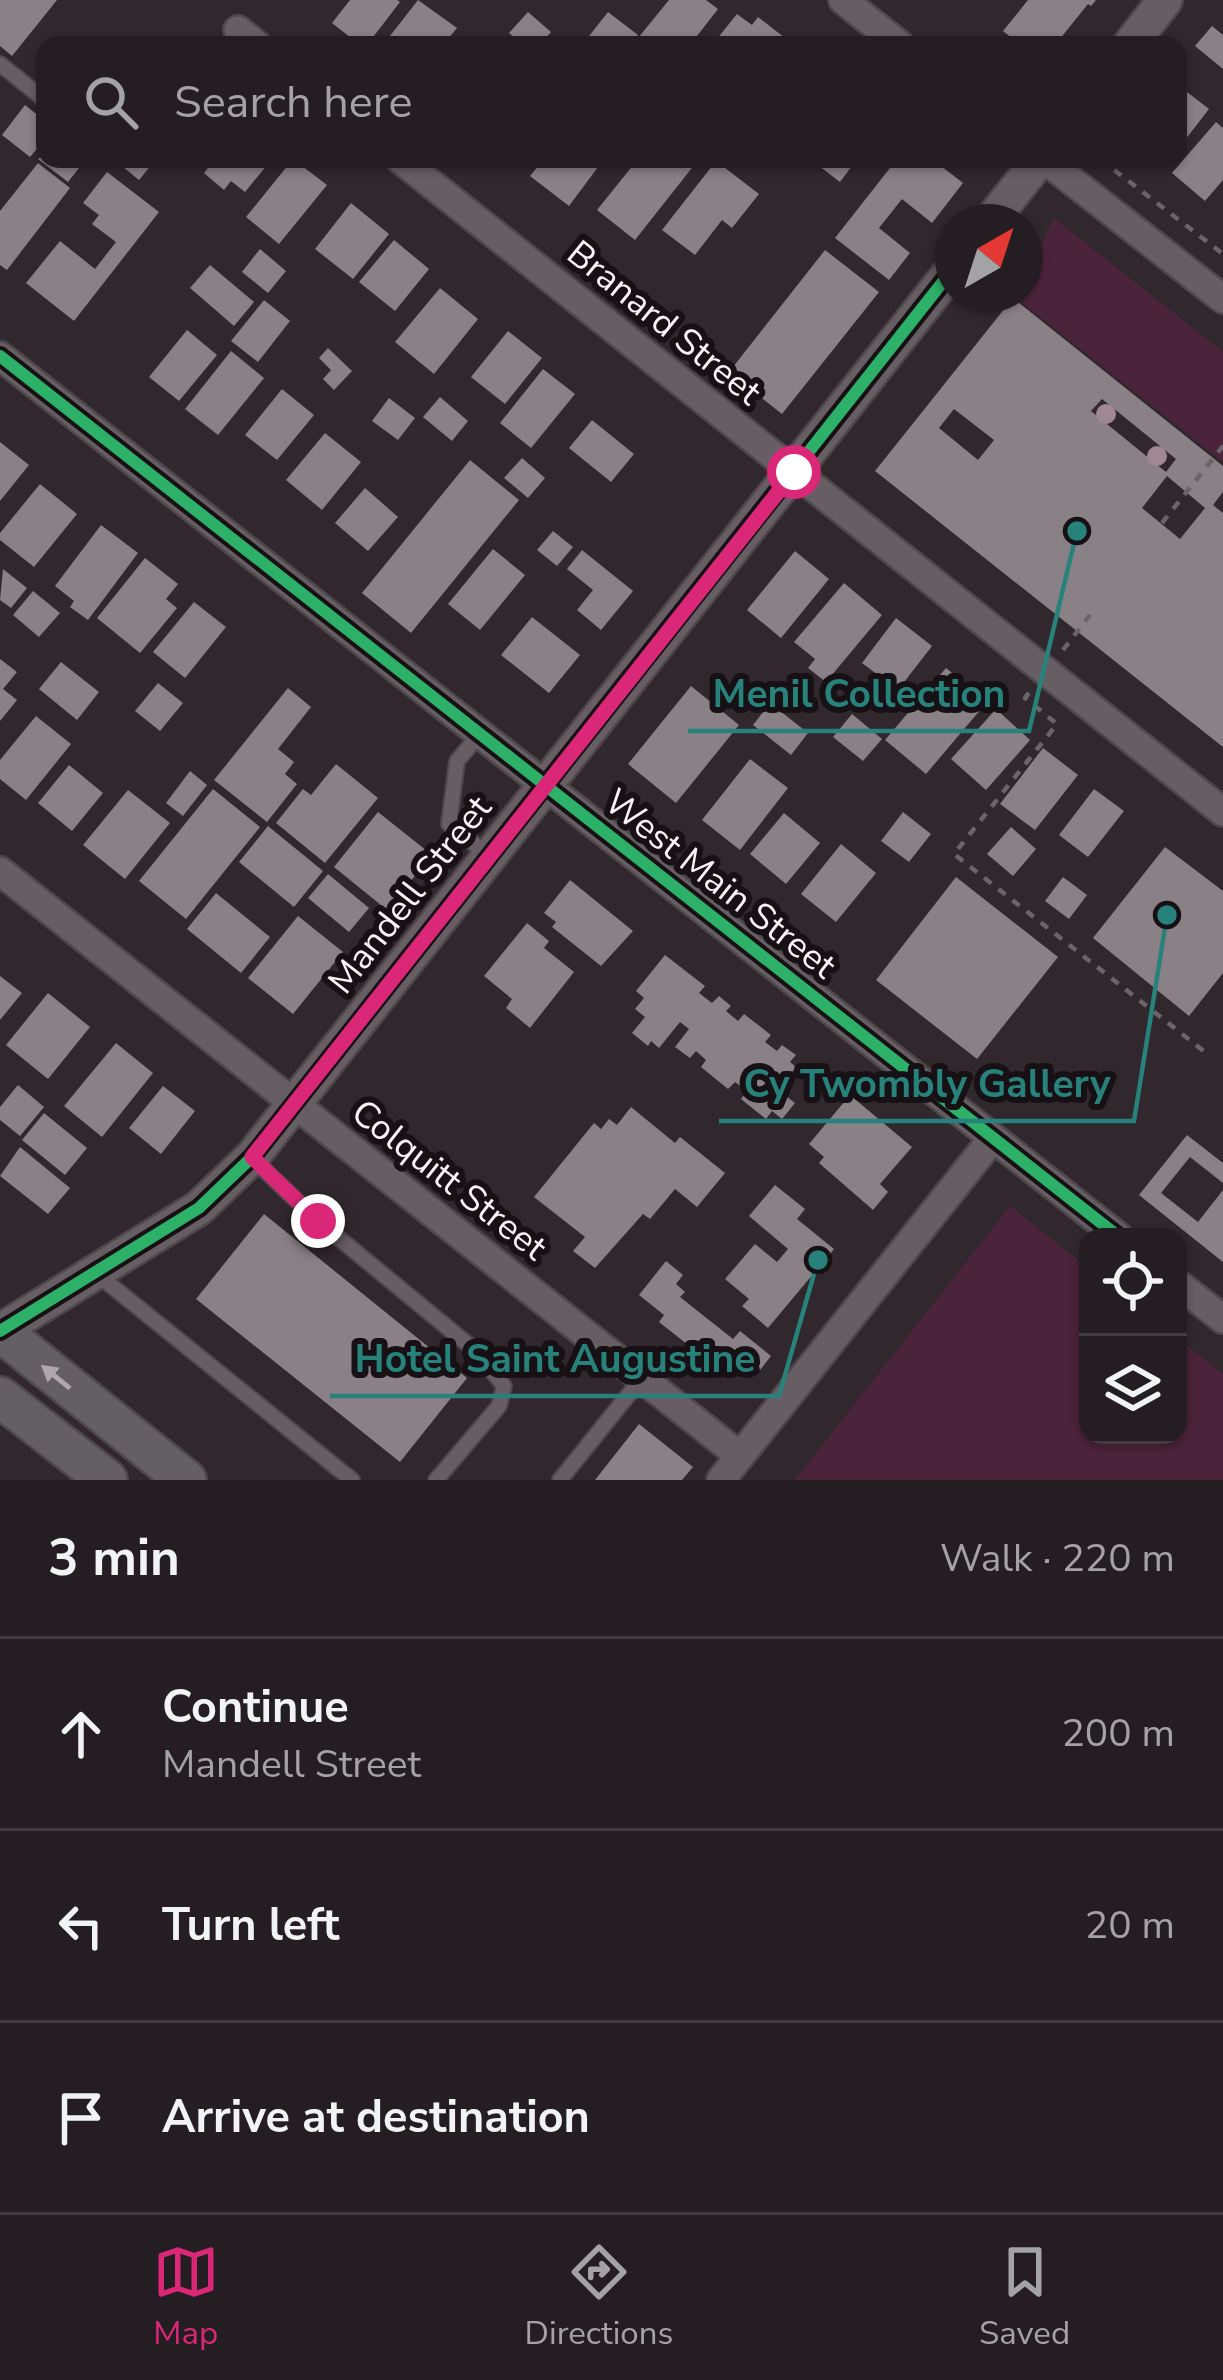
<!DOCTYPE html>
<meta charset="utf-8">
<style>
body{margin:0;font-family:"Nunito Sans",sans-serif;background:#2c272a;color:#f1f3f6}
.controls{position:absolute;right:36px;bottom:36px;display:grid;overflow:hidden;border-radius:24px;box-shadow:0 3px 9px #0004}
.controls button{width:108px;height:108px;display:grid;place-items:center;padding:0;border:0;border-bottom:3px solid #413c40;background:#241e22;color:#f1f3f6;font:60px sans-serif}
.compass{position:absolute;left:935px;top:204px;width:108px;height:108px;border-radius:50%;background:#241e22;box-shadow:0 3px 9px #0004;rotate:39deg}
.stop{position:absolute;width:36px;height:36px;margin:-27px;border:9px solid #db2777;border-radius:50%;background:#fff}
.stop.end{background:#db2777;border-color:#fff;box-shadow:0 3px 12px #0008}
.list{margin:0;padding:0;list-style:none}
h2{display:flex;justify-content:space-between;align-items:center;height:156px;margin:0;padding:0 48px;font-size:51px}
h2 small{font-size:39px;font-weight:400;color:#a3a2a5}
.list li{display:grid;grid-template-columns:78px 1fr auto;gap:36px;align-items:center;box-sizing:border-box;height:192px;padding:0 48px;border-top:3px solid #413c40}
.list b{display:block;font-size:45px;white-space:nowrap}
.list p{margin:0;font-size:39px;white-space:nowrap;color:#a3a2a5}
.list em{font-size:39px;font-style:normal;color:#a3a2a5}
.icon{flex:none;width:66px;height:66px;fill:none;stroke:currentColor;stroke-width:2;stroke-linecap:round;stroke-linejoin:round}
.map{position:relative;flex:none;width:1223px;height:1480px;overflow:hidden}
.search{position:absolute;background:#241e22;box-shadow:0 3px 9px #0004;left:36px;right:36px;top:36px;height:132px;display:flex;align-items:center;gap:30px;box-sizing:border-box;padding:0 42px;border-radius:24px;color:#a3a2a5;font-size:45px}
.sheet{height:732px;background:#241e22}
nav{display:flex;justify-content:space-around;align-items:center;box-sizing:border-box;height:168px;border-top:3px solid #413c40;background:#241e22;font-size:33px;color:#a3a2a5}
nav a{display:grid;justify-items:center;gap:6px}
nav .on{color:#db2777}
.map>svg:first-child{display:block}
.green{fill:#4b233a}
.building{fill:#898185;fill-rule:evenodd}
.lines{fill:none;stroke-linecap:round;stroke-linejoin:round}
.service-casing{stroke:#4e474b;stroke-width:18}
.minor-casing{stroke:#4e474b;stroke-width:32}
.tertiary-casing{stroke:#4e474b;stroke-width:38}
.secondary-casing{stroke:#4e474b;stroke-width:44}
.path{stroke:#6b6468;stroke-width:4.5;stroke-dasharray:9 9;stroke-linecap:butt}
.service{stroke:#665e63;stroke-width:14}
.minor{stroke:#665e63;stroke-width:27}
.tertiary{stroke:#665e63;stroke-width:33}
.secondary{stroke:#635f63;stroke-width:39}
.cycleway-casing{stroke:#171014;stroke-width:20}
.cycleway{stroke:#2db169;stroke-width:12}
.tree{fill:#a18794}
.oneway{fill:#b0a8ad}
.route{stroke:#db2777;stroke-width:15}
.labels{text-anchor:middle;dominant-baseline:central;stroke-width:12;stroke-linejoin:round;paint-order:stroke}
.street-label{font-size:36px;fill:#fcf1f7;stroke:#171014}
.leader{fill:none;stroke:#27827c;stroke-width:4.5}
.callout-dot{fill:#27827c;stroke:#171014;stroke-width:4.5}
.callout-label{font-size:39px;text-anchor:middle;font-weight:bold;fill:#27827c;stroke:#171014;stroke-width:12;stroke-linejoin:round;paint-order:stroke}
</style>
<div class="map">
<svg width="1223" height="1480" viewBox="0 0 1223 1480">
<rect width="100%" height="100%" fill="#30282d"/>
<path class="green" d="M1054,218L1223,352V462L1015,297L1025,294V277Z
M1010,1206L1088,1268V1435H1178V1339L1223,1374V1480H795Z"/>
<path class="building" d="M0,0H57L12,56L0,46Z
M350,0H397L400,2L367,45H360L332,23Z
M418,0L457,28L443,45H383Z
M669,0H706L718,9L690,45H646L638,38Z
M1028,0H1096L1091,6L1088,4L1055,45H1021L1003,31Z
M528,12L551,32L540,45H523L509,33Z
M608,12L638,35L630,45H582Z
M737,14L752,25L758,17L785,38L780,45H712Z
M1212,26L1223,35V69L1195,46Z
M1178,85L1209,109L1178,149Z
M25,105L45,121V139L30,157L2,135Z
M1216,122L1223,128V180L1205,201L1172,173Z
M45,153V159H86L68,182L38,159Z
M119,159H156L139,180L117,162Z
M215,159H272L245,192L231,181L224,190L204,173Z
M293,159L327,185L279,244L246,217Z
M544,159H604L569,206L530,176Z
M638,159H699L635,240L597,210Z
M810,159H857L840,182Z
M897,159H932L963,183L932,223L902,199L879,228L910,253L889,280L835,238Z
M716,161L759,194L732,228L722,220L695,255L662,230Z
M38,163L70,188L7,270L0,265V211Z
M107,172L159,212L74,321L26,283L60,241L95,269L116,242L92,224L99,215L83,203Z
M351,203L389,234L353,279L315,249Z
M394,240L429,269L395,311L359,282Z
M260,249L286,271L268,293L242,272Z
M825,250L879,292L782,414L729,372Z
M210,265L254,302L234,326L190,288Z
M440,288L478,319L434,374L395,342Z
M1013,298L1223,466V492L1213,505L1223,513V747L875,471ZM1102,399L1176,459L1166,472L1091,411ZM954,409L994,440L978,460L939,428ZM1167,476L1205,508L1180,539L1142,508Z
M264,300L290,321L258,362L231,341Z
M187,330L217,355L179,401L149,377Z
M508,331L542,358L505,404L471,377Z
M328,348L352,371L334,390L323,379L331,370L319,358Z
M231,351L264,378L218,435L185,409Z
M543,369L575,394L531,448L500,423Z
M282,389L314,415L277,460L245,435Z
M440,397L468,421L452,441L423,417Z
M389,398L415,418L398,440L372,421Z
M592,420L634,454L611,482L569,448Z
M325,433L361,462L322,510L286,480Z
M0,442L29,465L0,501Z
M522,458L545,478L528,498L504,478Z
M470,460L519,500L411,633L362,593Z
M40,484L77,514L34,567L0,540V533Z
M365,488L398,517L368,551L335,523Z
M101,525L138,553L88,620L70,607L74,601L55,586Z
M553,531L573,547L557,566L537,550Z
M493,549L525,575L480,630L448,604Z
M582,550L633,591L601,630L577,610L593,590L567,569Z
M795,551L829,579L781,638L747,610Z
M145,558L178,584L166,599L177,608L140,653L97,618Z
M3,569L27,588L11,608L0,600Z
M844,583L882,615L826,682L808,668L815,659L794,642Z
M33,591L60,613L39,637L13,615Z
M194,602L226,627L185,678L153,652Z
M532,617L580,655L549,693L501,655Z
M896,618L932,646L898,690L862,663Z
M0,659L17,672L3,689L17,700L0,721Z
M61,662L99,692L77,720L39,689Z
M946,668L987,702L926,774L885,740Z
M158,683L183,703L160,731L135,711Z
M691,686L739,725L676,803L628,764Z
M288,688L311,707L278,749L294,762L285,774L297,784L267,822L214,780Z
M770,703L808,733L791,755L753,725Z
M996,709L1030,740L986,790L951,759Z
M852,714L882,739L863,761L833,737Z
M36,716L71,744L26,800L0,779V760Z
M1043,748L1078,775L1035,830L1000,804Z
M750,759L788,788L740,850L702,820Z
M336,764L378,798L325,863L276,823L303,789L311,795Z
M69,765L103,793L72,831L38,803Z
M190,771L207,785L183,816L166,803Z
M213,789L260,827L186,919L139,881Z
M1094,789L1124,811L1088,857L1059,835Z
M128,790L170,823L125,879L83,845Z
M378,812L432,855L387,910L334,867Z
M903,812L931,834L909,862L881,841Z
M784,813L820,843L786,884L750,854Z
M268,826L323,871L294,907L239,862Z
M1011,827L1036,849L1013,876L987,854Z
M841,844L876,873L836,922L801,894Z
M1165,847L1223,891V973L1189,1016L1093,938Z
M328,874L369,908L349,932L308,898Z
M956,877L1058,957L977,1059L876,980Z
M1063,877L1087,895L1069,919L1045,901Z
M570,880L633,931L601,966L552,927L556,922L544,913Z
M216,893L270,937L241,973L187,929Z
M298,916L343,952L293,1014L248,978Z
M527,923L549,941L544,948L574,972L530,1028L506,1008L512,999L484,976Z
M665,955L705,986L699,993L712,1003L719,996L731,1006L726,1011L738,1021L744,1014L771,1035L765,1042L777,1051L782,1045L796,1055L790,1062L796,1067L778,1090L795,1103L782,1119L772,1111L766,1119L741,1099L747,1091L735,1082L728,1089L701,1067L706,1060L696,1051L690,1058L675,1047L689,1029L680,1022L659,1048L651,1041L648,1046L632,1033L645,1017L635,1009L644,998L636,991Z
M0,976L22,993L0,1020Z
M48,993L90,1027L48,1079L6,1045Z
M116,1043L153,1073L102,1137L64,1106Z
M18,1085L44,1107L20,1136L0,1120V1107Z
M163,1086L195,1111L161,1154L129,1128Z
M850,1095L912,1147L880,1184L888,1192L873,1210L819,1163L824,1157L809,1144Z
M631,1107L675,1143L680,1137L725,1173L697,1207L675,1189L650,1219L643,1214L595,1268L573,1251L585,1237L534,1197L594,1123L601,1129L609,1119L617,1125Z
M44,1113L87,1148L65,1175L22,1140Z
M1187,1135L1223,1163V1183L1190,1157L1161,1193L1198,1222L1223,1190V1262L1139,1195Z
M20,1147L70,1188L48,1214L0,1176Z
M775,1185L805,1209L797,1219L834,1249L768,1328L742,1306L749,1299L725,1279L755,1244L777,1262L788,1249L749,1216Z
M264,1214L467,1378L400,1462L196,1299Z
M666,1261L683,1275L676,1284L685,1292L680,1297L733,1339L740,1331L771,1356L760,1370L753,1365L742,1378L731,1369L726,1375L659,1322L664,1315L639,1295Z
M639,1424L693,1467L682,1480H595Z"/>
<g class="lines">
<g class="service-casing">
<path id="service" d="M0,64L45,100
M480,734L457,761L449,824L489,856
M253,1159L318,1221L476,1351L504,1386L499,1406L436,1480
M98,1275L352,1480
M560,1480L642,1378"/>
</g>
<g class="minor-casing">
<path id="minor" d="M843,0L900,45
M238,30L257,45
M400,159L1223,812
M1044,159L1223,299
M0,356L1119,1237
M0,871L740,1456
M1178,1284L1223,1319
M721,1480L993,1138"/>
</g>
<g class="tertiary-casing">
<path id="tertiary" d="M1130,45L1165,0
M990,222L1040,159
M0,1331L199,1208L252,1157L953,269"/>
</g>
<g class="secondary-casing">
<path id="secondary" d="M0,1331L186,1480
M0,1397L107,1480"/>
</g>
<path class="path" d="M1100,159L1223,254
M1162,523L1223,446
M1063,650L1090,615
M1029,693L1025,698L1057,724L954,854L1210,1056"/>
<use href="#service" class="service"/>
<use href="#minor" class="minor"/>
<use href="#tertiary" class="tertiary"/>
<use href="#secondary" class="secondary"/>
<g class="cycleway-casing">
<path id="cycleway" d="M0,356L1119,1237
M0,1331L199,1208L252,1157L953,269"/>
</g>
<use href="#cycleway" class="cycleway"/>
</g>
<g class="tree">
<circle cx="1106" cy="414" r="10"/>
<circle cx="1157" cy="456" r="10"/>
</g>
<defs><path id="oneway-solid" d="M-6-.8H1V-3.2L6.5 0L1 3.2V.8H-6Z" transform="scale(3)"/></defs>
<use class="oneway" href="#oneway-solid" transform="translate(56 1377) rotate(-141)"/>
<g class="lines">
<path class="route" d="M318,1221L252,1157L794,472"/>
</g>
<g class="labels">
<g class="street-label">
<text transform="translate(664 323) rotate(39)">Branard Street</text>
<text transform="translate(720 884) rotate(38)">West Main Street</text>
<text transform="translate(410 895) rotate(-52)">Mandell Street</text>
<text transform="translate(449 1180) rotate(38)">Colquitt Street</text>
</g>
</g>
<path class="leader" d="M1077 531L1029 731H688M1167 915L1134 1121H719M818 1260L779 1396H330"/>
<g class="callout-dot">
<circle cx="1077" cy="531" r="12"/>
<circle cx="1167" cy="915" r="12"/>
<circle cx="818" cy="1260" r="12"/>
</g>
<g class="callout-label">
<text x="859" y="707">Menil Collection</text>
<text x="927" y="1097">Cy Twombly Gallery</text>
<text x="555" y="1372">Hotel Saint Augustine</text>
</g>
</svg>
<div class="controls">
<button><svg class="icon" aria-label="locate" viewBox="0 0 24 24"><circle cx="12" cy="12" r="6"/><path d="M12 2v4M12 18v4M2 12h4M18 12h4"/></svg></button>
<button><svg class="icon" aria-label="layers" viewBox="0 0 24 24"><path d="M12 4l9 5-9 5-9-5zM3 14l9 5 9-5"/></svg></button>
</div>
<svg class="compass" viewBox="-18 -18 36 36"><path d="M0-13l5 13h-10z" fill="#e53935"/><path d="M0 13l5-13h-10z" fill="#a3a2a5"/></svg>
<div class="stop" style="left:794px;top:472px"></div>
<div class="stop end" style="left:318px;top:1221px"></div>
<div class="search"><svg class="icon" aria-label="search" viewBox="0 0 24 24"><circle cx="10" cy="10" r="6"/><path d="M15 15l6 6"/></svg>Search here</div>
</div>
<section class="sheet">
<h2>3 min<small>Walk · 220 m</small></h2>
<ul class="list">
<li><svg class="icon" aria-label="ahead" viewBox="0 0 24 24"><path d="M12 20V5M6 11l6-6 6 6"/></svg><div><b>Continue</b><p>Mandell Street</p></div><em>200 m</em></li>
<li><svg class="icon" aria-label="left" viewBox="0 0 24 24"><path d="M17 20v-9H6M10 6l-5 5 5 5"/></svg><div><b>Turn left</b></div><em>20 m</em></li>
<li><svg class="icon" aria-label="arrive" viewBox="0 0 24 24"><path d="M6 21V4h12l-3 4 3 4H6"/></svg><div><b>Arrive at destination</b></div></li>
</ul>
</section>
<nav>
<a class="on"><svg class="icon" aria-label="map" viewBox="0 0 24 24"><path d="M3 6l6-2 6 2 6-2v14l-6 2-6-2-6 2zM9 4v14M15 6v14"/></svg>Map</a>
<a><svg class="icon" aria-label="directions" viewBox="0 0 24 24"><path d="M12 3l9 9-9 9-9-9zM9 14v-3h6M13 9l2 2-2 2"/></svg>Directions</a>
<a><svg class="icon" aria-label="saved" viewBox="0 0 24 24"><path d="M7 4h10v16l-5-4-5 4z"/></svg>Saved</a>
</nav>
